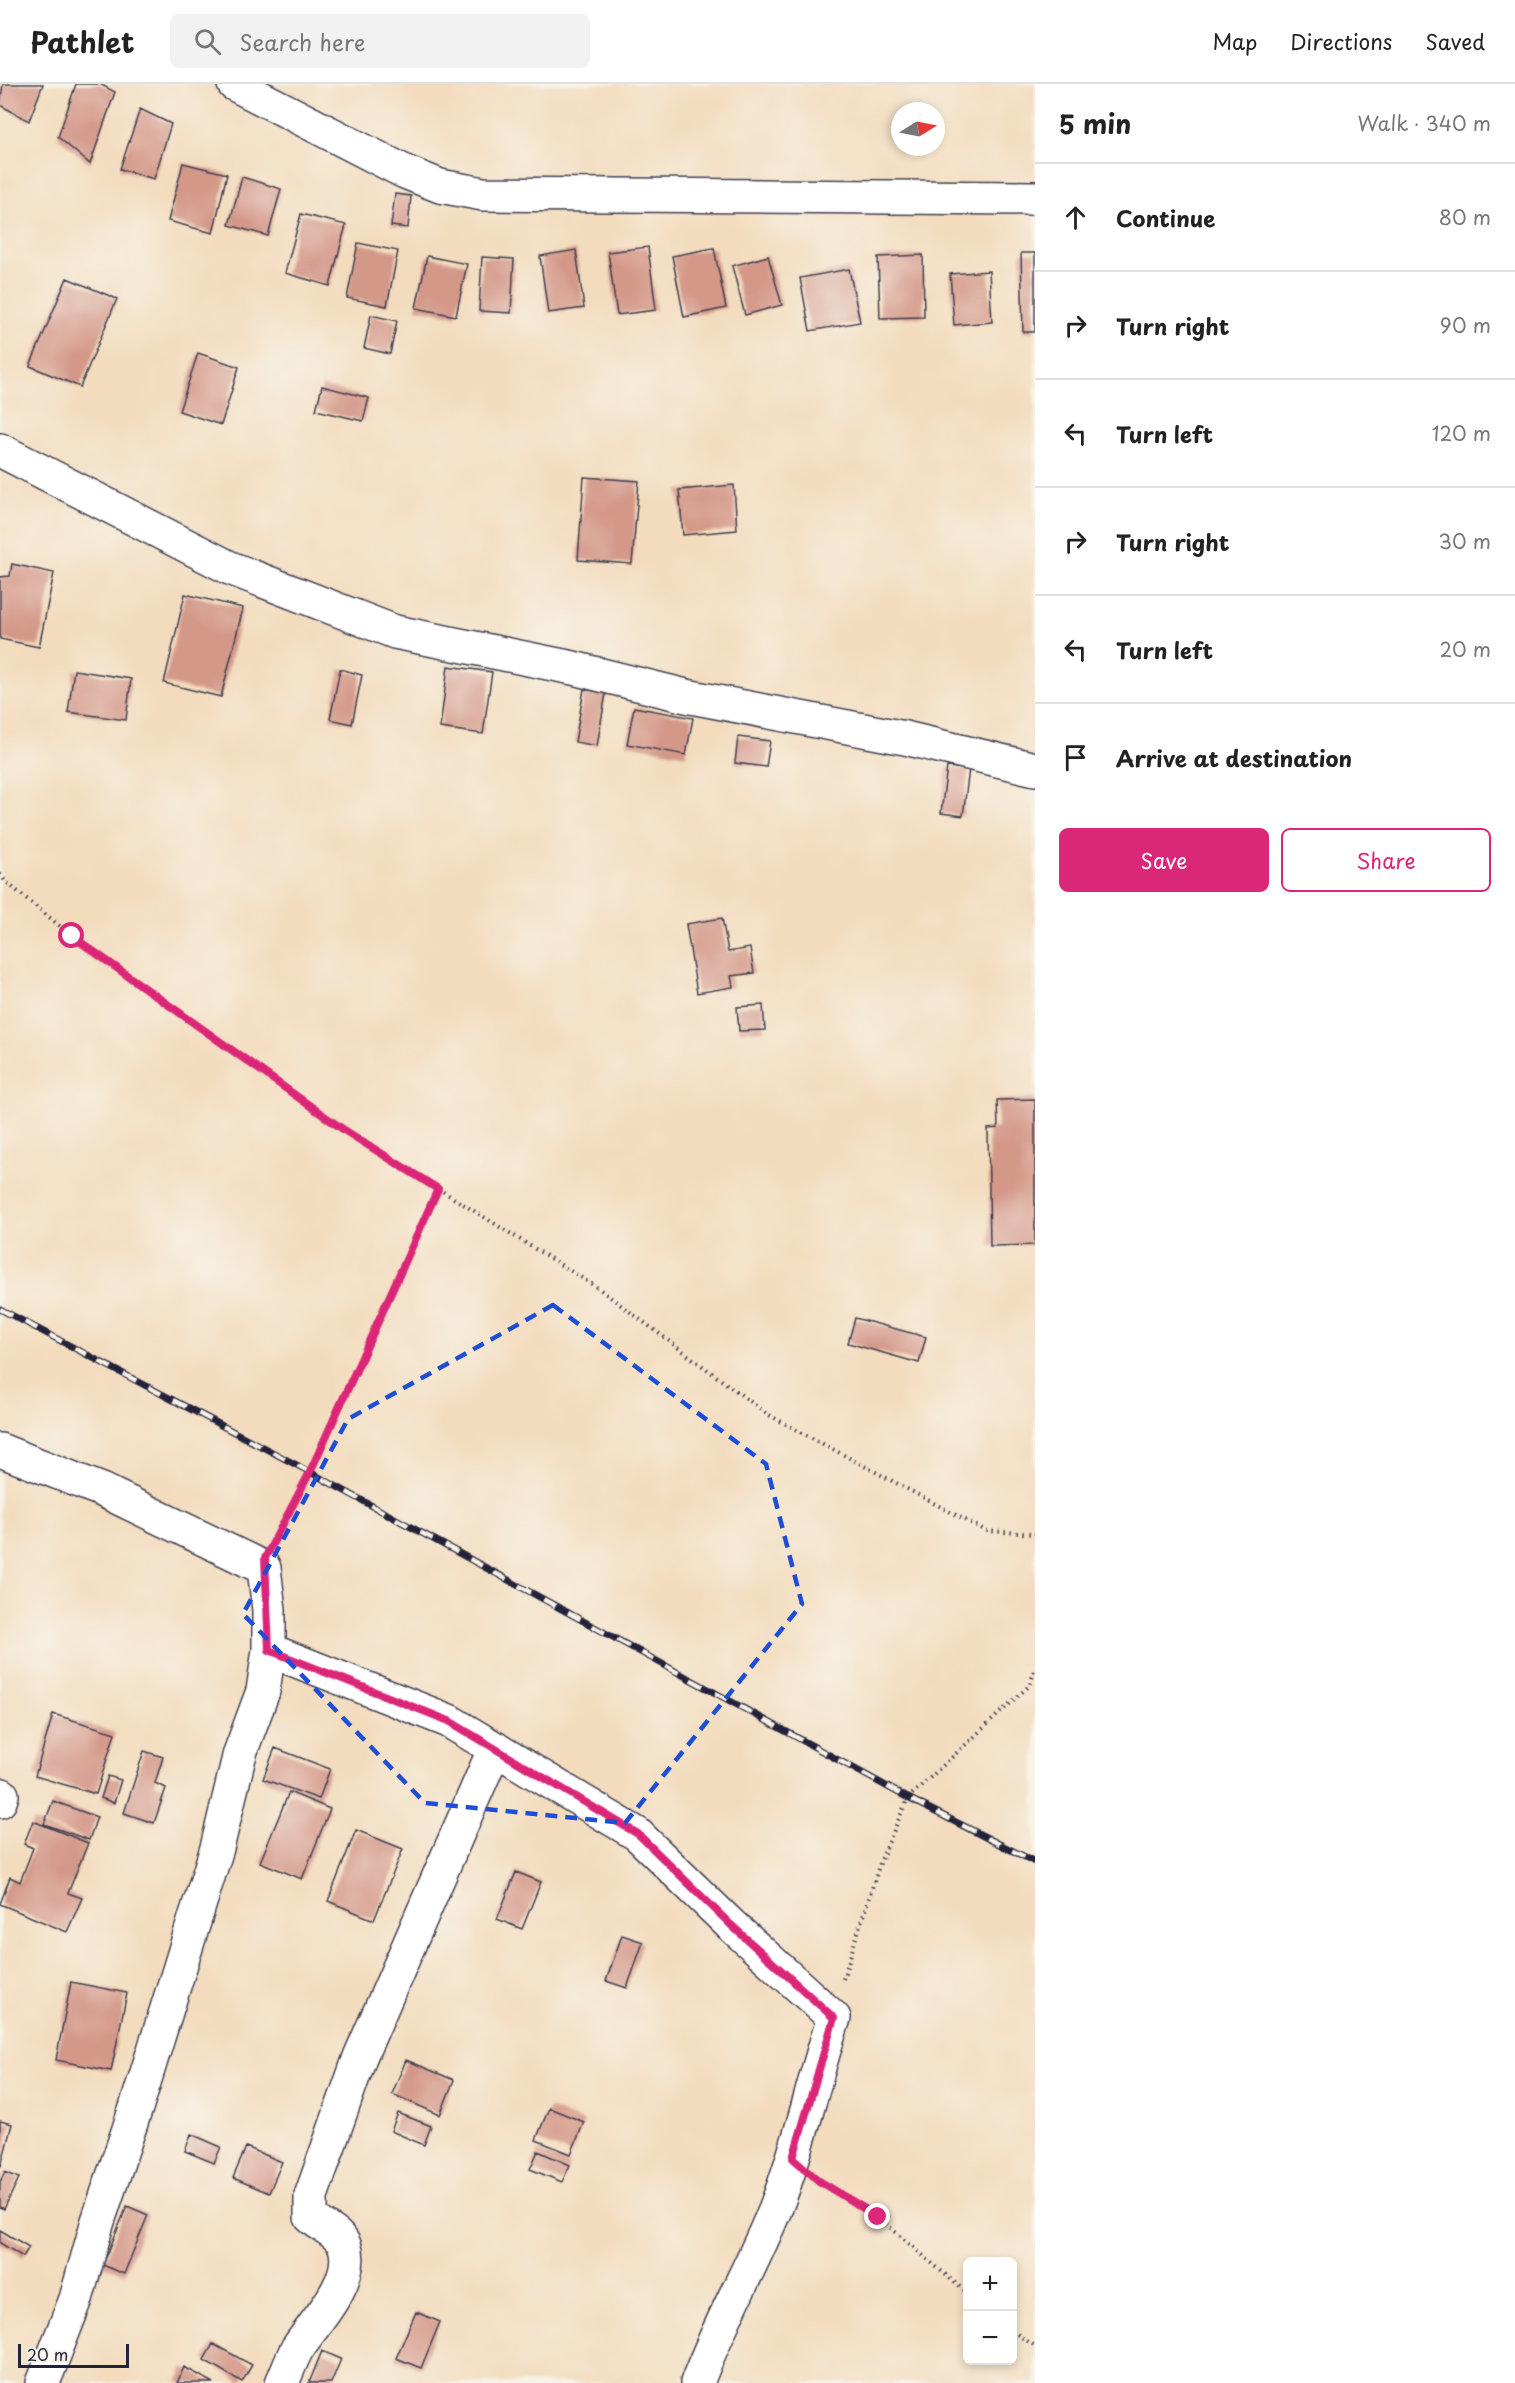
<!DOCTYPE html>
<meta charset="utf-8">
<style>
body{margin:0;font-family:"Playpen Sans",sans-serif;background:#f2f2f2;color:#222}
.controls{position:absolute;right:18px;bottom:18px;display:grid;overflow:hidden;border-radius:9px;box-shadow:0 3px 9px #0003}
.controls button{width:54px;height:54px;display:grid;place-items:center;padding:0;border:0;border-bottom:2px solid #e0e0e0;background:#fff;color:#222;font:30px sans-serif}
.compass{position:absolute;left:891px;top:18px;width:54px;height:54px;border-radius:50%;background:#fff;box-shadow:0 3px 9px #0003;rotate:80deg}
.scale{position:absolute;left:18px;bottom:15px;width:111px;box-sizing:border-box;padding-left:6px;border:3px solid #22223b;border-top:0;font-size:16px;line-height:21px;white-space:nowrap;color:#22223b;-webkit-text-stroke:4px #f7f3e8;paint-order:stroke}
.stop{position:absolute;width:18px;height:18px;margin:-14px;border:4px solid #db2777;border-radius:50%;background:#fff}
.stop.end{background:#db2777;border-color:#fff;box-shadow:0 2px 6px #0008}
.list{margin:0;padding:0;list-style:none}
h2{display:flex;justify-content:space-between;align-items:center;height:78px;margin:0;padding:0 24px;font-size:26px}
h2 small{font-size:20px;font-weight:400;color:#767676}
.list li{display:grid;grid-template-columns:39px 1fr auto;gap:18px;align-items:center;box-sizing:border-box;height:108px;padding:0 24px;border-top:2px solid #e0e0e0}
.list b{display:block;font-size:22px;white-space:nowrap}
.list em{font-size:20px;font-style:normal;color:#767676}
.actions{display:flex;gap:12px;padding:18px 24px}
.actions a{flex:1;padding:14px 0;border:2px solid #db2777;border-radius:9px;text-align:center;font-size:21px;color:#db2777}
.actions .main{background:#db2777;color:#fff}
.icon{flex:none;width:33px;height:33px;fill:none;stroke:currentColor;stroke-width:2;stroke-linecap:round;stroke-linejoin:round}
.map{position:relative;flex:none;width:1035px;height:2299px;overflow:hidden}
header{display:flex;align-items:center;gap:36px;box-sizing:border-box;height:84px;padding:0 30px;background:#fff;border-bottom:2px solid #e0e0e0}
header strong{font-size:28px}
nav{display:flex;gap:33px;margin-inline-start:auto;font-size:21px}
.search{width:420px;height:54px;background:#f2f2f2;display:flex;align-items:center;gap:15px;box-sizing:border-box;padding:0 21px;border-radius:9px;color:#767676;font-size:22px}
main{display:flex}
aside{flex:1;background:#fff}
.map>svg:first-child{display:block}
.building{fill:#d49889}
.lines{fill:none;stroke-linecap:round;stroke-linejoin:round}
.street-casing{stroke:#413e4f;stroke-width:36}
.path{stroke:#413e4f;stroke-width:4;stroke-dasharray:1.5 4.5;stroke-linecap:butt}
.street{stroke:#fff;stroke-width:33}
.rail-casing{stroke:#22223b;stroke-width:7}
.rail{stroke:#f7f3e8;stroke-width:4.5;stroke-dasharray:14;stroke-linecap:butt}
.route{stroke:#db2777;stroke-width:8}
.marked{fill:none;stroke:#1d4ed8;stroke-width:4.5;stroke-dasharray:12 8;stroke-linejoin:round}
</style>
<header>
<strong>Pathlet</strong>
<div class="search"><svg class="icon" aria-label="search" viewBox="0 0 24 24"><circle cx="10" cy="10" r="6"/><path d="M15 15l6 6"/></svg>Search here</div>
<nav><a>Map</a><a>Directions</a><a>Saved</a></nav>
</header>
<main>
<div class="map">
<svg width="1035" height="2299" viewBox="0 0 1035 2299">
<rect width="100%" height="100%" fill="#f7f3e8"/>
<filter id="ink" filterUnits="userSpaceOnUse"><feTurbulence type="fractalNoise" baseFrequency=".0167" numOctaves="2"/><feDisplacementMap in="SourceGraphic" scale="12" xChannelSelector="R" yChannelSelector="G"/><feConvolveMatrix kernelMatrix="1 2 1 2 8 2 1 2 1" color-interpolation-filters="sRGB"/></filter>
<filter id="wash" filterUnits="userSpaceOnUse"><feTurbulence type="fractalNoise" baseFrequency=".008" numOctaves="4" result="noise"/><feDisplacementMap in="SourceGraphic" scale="24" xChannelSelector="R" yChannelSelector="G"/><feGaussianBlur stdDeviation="1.35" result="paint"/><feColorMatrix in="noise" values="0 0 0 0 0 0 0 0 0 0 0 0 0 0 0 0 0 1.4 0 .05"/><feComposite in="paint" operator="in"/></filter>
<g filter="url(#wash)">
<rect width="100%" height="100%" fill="#f3dcbe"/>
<g id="blocks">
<path class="building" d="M3,0H43L29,37L0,21Z
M76,0H100L115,8L90,80L58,53Z
M140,25L171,40L154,95L120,85Z
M183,79L227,90L213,149L168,137Z
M242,93L281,105L268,152L229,141Z
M395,110L411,112L408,144L391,142Z
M301,130L346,141L330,202L285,189Z
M358,159L398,167L387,222L347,214Z
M648,163L656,226L617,231L608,168Z
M714,164L726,224L684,233L672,172Z
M576,166L584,224L548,229L540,172Z
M1021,169H1035V248H1023Z
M923,171L924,233L880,234L878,173Z
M427,172L467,180L456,232L416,224Z
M768,172L782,221L745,231L732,182Z
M482,173L514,175L511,229L479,227Z
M849,185L860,238L810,247L800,194Z
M989,187L992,238L954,241L950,190Z
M67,194L117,215L80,303L30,282Z
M371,231L397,237L390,270L364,264Z
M198,269L239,283L221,341L179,327Z
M322,302L369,314L363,337L316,326Z
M584,393L639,397L632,480L578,476Z
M734,401L737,446L683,451L679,406Z
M12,480L54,489L39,563L0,555V493L10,492Z
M185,510L243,524L221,613L164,599Z
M448,582L492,588L483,650L440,644Z
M340,585L362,591L352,640L330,635Z
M74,586L131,595L126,636L68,628Z
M584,605L606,609L597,662L575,658Z
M634,623L693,634L686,671L627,660Z
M738,653L770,657L766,683L735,679Z
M947,683L969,685L963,732L941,729Z
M722,834L728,868L750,864L754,889L731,892L733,903L697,909L686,840Z
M763,921L765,946L739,947L737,923Z
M1035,1015V1161L990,1162L988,1045L998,1044L997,1016Z
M855,1234L926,1253L919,1279L848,1259Z
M53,1630L115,1649L96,1710L35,1692Z
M275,1664L330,1685L319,1715L263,1695Z
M144,1667L163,1673L155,1699L166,1704L154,1739L124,1729Z
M108,1692L121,1696L114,1719L101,1714Z
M289,1708L330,1725L302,1795L260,1778Z
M53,1717L97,1733L89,1756L44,1740Z
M33,1737L88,1759L68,1809L82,1814L67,1848L0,1820L10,1793L20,1798L33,1764L24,1760Z
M356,1746L403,1765L374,1836L328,1817Z
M516,1788L541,1798L522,1845L497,1835Z
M622,1851L643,1858L627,1904L606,1897Z
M71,1898L127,1909L111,1987L56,1976Z
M406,1976L454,1996L440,2031L392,2010Z
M549,2024L584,2038L571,2070L536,2056Z
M398,2029L431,2042L424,2061L391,2047Z
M0,2037L12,2040L1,2082H0Z
M191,2050L221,2063L214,2079L185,2067Z
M246,2063L282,2078L269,2109L233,2094Z
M538,2067L570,2081L562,2098L530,2085Z
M5,2088L19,2094L4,2125L0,2123V2098Z
M127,2122L148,2131L124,2190L103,2181Z
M0,2146L29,2163L23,2173L0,2159Z
M416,2228L440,2238L421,2284L396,2274Z
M213,2260L252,2281L242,2298L204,2276Z
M322,2267L341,2275L331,2299H309Z
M184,2283L214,2299H177Z"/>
</g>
</g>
<g filter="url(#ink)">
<use href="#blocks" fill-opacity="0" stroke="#413e4f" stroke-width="1.5"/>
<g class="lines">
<g class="street-casing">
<path id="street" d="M234,0L405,88L440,102L483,110L1035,114
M0,366L230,484L395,548L573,584L686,612L905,654L1035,685
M0,1366L102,1406L264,1484L269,1526V1566L263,1607L240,1669L217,1764L136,2024L97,2140L76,2215L43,2299
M269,1566L449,1637L637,1750L731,1841L834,1934C813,1997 800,2062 776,2123C752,2183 719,2239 697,2299
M0,1717L2,1711
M282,2299C287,2288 291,2276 297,2265C313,2240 356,2197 345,2163C341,2150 321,2142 311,2133V2112L360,1973L495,1664"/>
</g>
<path class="path" d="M0,790L5,797L72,852L344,1046L598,1204L767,1330L986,1447L1035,1450
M277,1452L310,1388L438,1105
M843,1895L881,1776L908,1714L1030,1601L1035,1583
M820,2098L878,2133L968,2210
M1012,2247L1035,2262"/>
<use href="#street" class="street"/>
<g class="rail-casing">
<path id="rail" d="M0,1225L310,1388L908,1714L1035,1778"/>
</g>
<use href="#rail" class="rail"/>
</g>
</g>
<g class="lines" filter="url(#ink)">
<path class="route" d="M72,852L344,1046L438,1105L310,1388L265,1474L269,1566L449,1637L638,1750L731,1841L834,1934L793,2074L819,2097L878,2133"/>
</g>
<path class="marked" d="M553,1221L766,1380L802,1520L625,1739L425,1719L243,1530L348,1335Z"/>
</svg>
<div class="controls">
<button>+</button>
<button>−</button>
</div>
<svg class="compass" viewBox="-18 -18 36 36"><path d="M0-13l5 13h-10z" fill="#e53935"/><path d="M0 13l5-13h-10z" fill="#767676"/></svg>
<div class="scale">20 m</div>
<div class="stop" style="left:72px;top:852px"></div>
<div class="stop end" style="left:878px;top:2133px"></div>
</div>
<aside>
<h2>5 min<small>Walk · 340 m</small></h2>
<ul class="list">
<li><svg class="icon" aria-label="ahead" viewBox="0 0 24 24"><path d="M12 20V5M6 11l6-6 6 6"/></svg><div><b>Continue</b></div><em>80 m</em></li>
<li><svg class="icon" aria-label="right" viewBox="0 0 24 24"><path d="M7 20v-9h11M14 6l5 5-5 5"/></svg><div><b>Turn right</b></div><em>90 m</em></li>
<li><svg class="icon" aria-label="left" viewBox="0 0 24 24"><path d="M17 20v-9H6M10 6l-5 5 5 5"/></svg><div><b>Turn left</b></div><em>120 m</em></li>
<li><svg class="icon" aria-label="right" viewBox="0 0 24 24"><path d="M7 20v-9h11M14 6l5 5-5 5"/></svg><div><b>Turn right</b></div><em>30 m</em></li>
<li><svg class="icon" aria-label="left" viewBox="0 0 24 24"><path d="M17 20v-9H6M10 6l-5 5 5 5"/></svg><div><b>Turn left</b></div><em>20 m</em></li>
<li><svg class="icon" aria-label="arrive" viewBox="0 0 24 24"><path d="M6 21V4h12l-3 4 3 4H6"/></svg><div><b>Arrive at destination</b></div></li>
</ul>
<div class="actions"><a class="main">Save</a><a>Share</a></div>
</aside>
</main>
